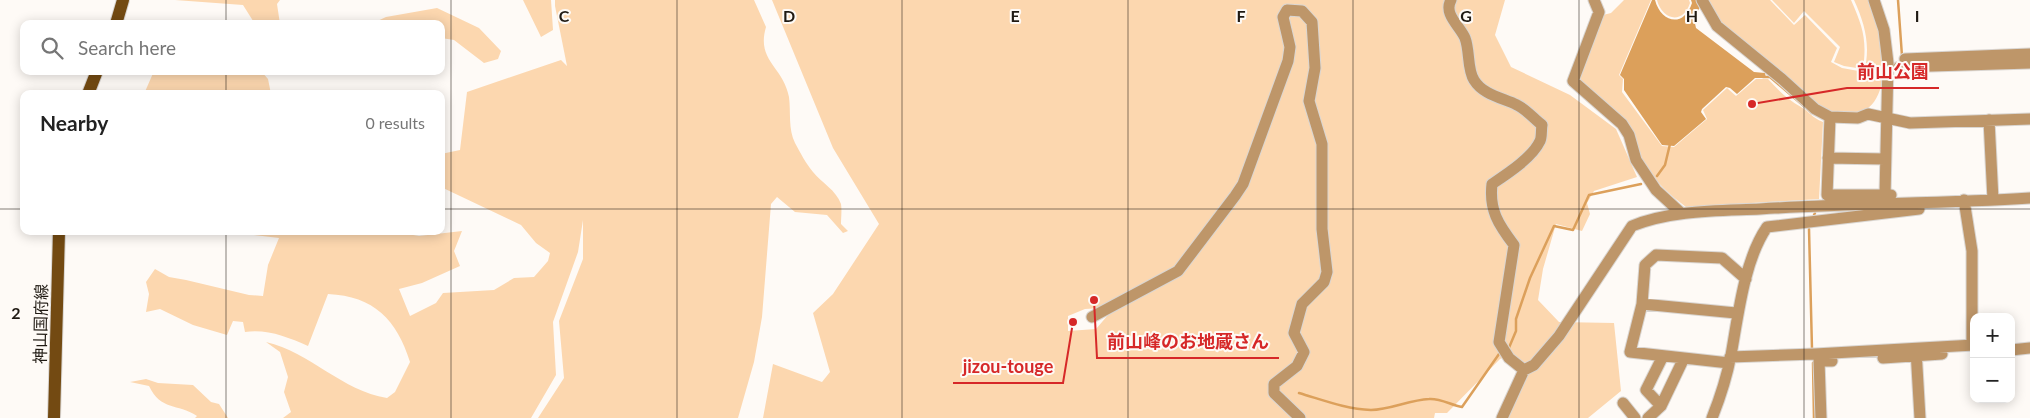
<!DOCTYPE html>
<meta charset="utf-8">
<style>
body{margin:0;font-family:Lato,"Noto Sans JP",sans-serif;background:#f2f2f2;color:#222}
.controls{position:absolute;right:15px;bottom:15px;display:grid;overflow:hidden;border-radius:10px;box-shadow:0 2px 12px #0003}
.controls button{width:45px;height:45px;display:grid;place-items:center;padding:0;border:0;border-bottom:1px solid #e0e0e0;background:#fff;color:#222;font:25px sans-serif}
.list{margin:0;padding:0;list-style:none}
h2{display:flex;justify-content:space-between;align-items:center;height:65px;margin:0;padding:0 20px;font-size:21px}
h2 small{font-size:16px;font-weight:400;color:#767676}
.icon{flex:none;width:28px;height:28px;fill:none;stroke:currentColor;stroke-width:2;stroke-linecap:round;stroke-linejoin:round}
.map{position:relative;flex:none;width:2030px;height:418px;overflow:hidden}
.search{position:absolute;background:#fff;box-shadow:0 2px 12px #0003;left:20px;top:20px;width:425px;height:55px;display:flex;align-items:center;gap:12px;box-sizing:border-box;padding:0 18px;border-radius:10px;color:#767676;font-size:19px}
.panel{position:absolute;background:#fff;box-shadow:0 2px 12px #0003;left:20px;top:90px;width:425px;height:145px;border-radius:10px}
.map>svg:first-child{display:block}
.green{fill:#fcd7af;fill-rule:evenodd}
.water{fill:#dca05b}
.lines{fill:none;stroke-linecap:round;stroke-linejoin:round}
.stream{stroke:#dca05b;stroke-width:2.5}
.minor-casing{stroke:#dad6d2;stroke-width:13}
.major-casing{stroke:#dad6d2;stroke-width:14}
.minor{stroke:#be9669;stroke-width:11}
.major{stroke:#734a12;stroke-width:12}
.grid{fill:none;stroke:#201a13;stroke-width:1;stroke-opacity:0.55}
.labels{text-anchor:middle;dominant-baseline:central;stroke-width:4;stroke-linejoin:round;paint-order:stroke}
.street-label{font-size:16px;fill:#201a13;stroke:#fefaf6}
.grid-label{font-size:16px;text-anchor:middle;font-weight:bold;fill:#201a13;stroke:#fefaf6;stroke-width:4;stroke-linejoin:round;paint-order:stroke}
.leader{fill:none;stroke:#d62828;stroke-width:2}
.callout-dot{fill:#d62828;stroke:#fefaf6;stroke-width:2}
.callout-label{font-size:18px;text-anchor:middle;font-weight:bold;fill:#d62828;stroke:#fefaf6;stroke-width:4;stroke-linejoin:round;paint-order:stroke}
</style>
<div class="map">
<svg width="2030" height="418" viewBox="0 0 2030 418">
<rect width="100%" height="100%" fill="#fefaf6"/>
<path class="green" d="M175,0H280L277,4L280,24H255L243,5Z
M523,0H551L553,30L541,37Z
M555,0H754L766,27C756,61 783,66 789,97C791,112 788,129 795,143C800,152 806,164 813,172C822,183 836,190 841,204C842,210 841,218 841,224L848,231L843,233L827,215L795,212L777,197L771,204L762,317L754,362L738,418H538L564,378L559,321L583,259V220L578,252L553,322L556,375L531,418H283L291,412L284,392L288,377L280,352L266,342C310,352 342,391 387,398L395,392L410,362C397,320 374,296 328,294L308,346C287,337 268,329 245,332L243,322L233,321L227,335L193,325L160,309L146,312L149,294L146,282L155,269L169,277L186,280L249,295L263,296L268,265L279,238L221,231H390L419,236L462,231L454,251L460,266L422,283L399,289L410,316L436,303L443,293L494,290L514,278L534,277L548,261L550,253L536,243L521,225L441,187V154L460,150L467,92L561,60L567,66L555,6Z
M772,0H1505L1495,35L1511,67L1570,95L1616,129L1637,177L1594,191L1587,203L1590,214L1582,231L1556,224L1543,269L1538,300L1559,322L1614,323L1621,391L1588,418H1505L1529,371L1510,354L1500,359L1447,413H1435L1434,418H763L773,364L822,382L830,372L813,313L833,294L879,224L833,148ZM1101,308L1108,315L1096,329L1068,331V316L1085,309Z
M1624,0H1651L1619,75L1623,79L1622,92L1662,146L1674,147L1707,119L1703,110L1727,88L1736,96L1756,79H1768C1778,90 1788,100 1801,107C1810,112 1811,117 1823,122L1819,199L1686,207C1666,192 1643,171 1637,147L1580,82V74L1603,15L1611,13Z
M1657,0H1689L1690,3C1683,25 1662,20 1657,0Z
M1706,0H1770L1794,25L1805,15L1837,48L1831,62L1842,68L1864,72C1871,46 1865,24 1854,0H1868C1875,18 1882,37 1883,56C1887,102 1864,129 1819,107L1717,21Z
M1772,0H1851C1863,27 1867,40 1863,69L1844,66L1834,62L1840,47L1804,11L1794,23Z
M437,8L479,28L501,51L498,59L484,63L454,40L441,38V24H371L386,17Z
M154,71H261L268,79L271,94H144Z
M146,379L158,383L193,385L211,402L219,404L228,418H195L197,416C177,403 161,411 149,386L130,382Z"/>
<path class="water" d="M1652,0H1655C1661,23 1684,28 1692,3L1691,0H1696L1700,7L1694,19L1696,28L1754,72L1765,73L1766,78H1755L1737,94L1730,88L1726,87L1702,109L1701,112L1706,119L1674,146L1662,145L1624,90V79L1620,75Z"/>
<g class="lines">
<path class="stream" d="M1898,0L1902,56
M1763,77H1770L1812,113
M1657,176L1665,165L1670,144
M1814,215L1815,213
M1809,229L1812,349
M1508,350L1516,331V319L1530,278L1554,226L1573,230L1589,195L1641,184
M1813,363L1814,418
M1299,393C1323,400 1346,409 1371,410C1390,410 1409,400 1429,399C1440,398 1451,405 1462,407L1499,354"/>
<g class="minor-casing">
<path id="minor" d="M1451,0C1443,14 1460,26 1465,38C1470,51 1467,69 1474,80C1483,95 1503,98 1517,105C1526,109 1534,119 1542,125C1541,130 1542,137 1540,141C1532,158 1507,174 1492,184C1489,210 1498,224 1514,245L1499,342L1509,358L1524,370L1534,365L1559,336L1632,226C1672,210 1717,211 1760,209C1850,203 1940,204 2030,198
M1594,0L1599,12L1573,81L1622,124L1629,135L1636,160L1656,190L1681,213
M1702,0L1717,26L1782,79L1815,109L1830,117L1858,118L1868,114L1910,123L2030,119
M1874,0L1884,30L1888,63L1885,195
M1905,59L2030,54
M1899,67L2030,63
M1830,117L1827,195H1891
M1989,120L1993,200
M1828,158L1885,159
M1964,200L1972,251V345
M1642,304L1736,313
M1092,317L1178,271L1235,196L1243,184L1288,61L1290,47L1283,17L1287,10L1302,11L1312,22L1315,68L1309,101L1322,144V229L1327,272L1324,282L1302,304L1294,333L1304,352L1297,366L1274,384V393L1300,418
M1916,350L1920,418
M2011,350L2030,348
M1730,357L1815,354L1974,345
M1883,358L1942,354
M1729,363L1630,352L1642,304L1645,265L1656,255L1722,258L1746,279
M1623,403L1635,418
M1661,406L1646,390L1663,356
M1502,418L1524,370
M1648,418L1661,406L1684,358
M1712,418C1720,398 1727,376 1731,355C1738,317 1744,260 1767,227L1919,209
M1821,418L1819,361H1832"/>
</g>
<g class="major-casing">
<path id="major" d="M116,24L123,0
M88,94L97,71
M54,418L59,231"/>
</g>
<use href="#minor" class="minor"/>
<use href="#major" class="major"/>
</g>
<path class="grid" d="M226,0V24M451,0V418M677,0V418M902,0V418M1128,0V418M1353,0V418M1579,0V418M1804,0V418M226,71V94M0,209H24M441,209H2030M226,231V418"/>
<g class="labels">
<g class="street-label">
<text transform="translate(40 324) rotate(-89)">神山国府線</text>
</g>
</g>
<g class="grid-label">
<text x="564" y="22">C</text>
<text x="789" y="22">D</text>
<text x="1015" y="22">E</text>
<text x="1241" y="22">F</text>
<text x="1466" y="22">G</text>
<text x="1692" y="22">H</text>
<text x="1917" y="22">I</text>
<text x="16" y="319">2</text>
</g>
<path class="leader" d="M1752 104L1847 88H1939M1094 300L1097 358H1279M1073 322L1063 383H953"/>
<g class="callout-dot">
<circle cx="1752" cy="104" r="5"/>
<circle cx="1094" cy="300" r="5"/>
<circle cx="1073" cy="322" r="5"/>
</g>
<g class="callout-label">
<text x="1893" y="78">前山公園</text>
<text x="1188" y="348">前山峰のお地蔵さん</text>
<text x="1008" y="373">jizou-touge</text>
</g>
</svg>
<div class="controls">
<button>+</button>
<button>−</button>
</div>
<div class="search"><svg class="icon" aria-label="search" viewBox="0 0 24 24"><circle cx="10" cy="10" r="6"/><path d="M15 15l6 6"/></svg>Search here</div>
<section class="panel">
<h2>Nearby<small>0 results</small></h2>
<ul class="list">
</ul>
</section>
</div>
